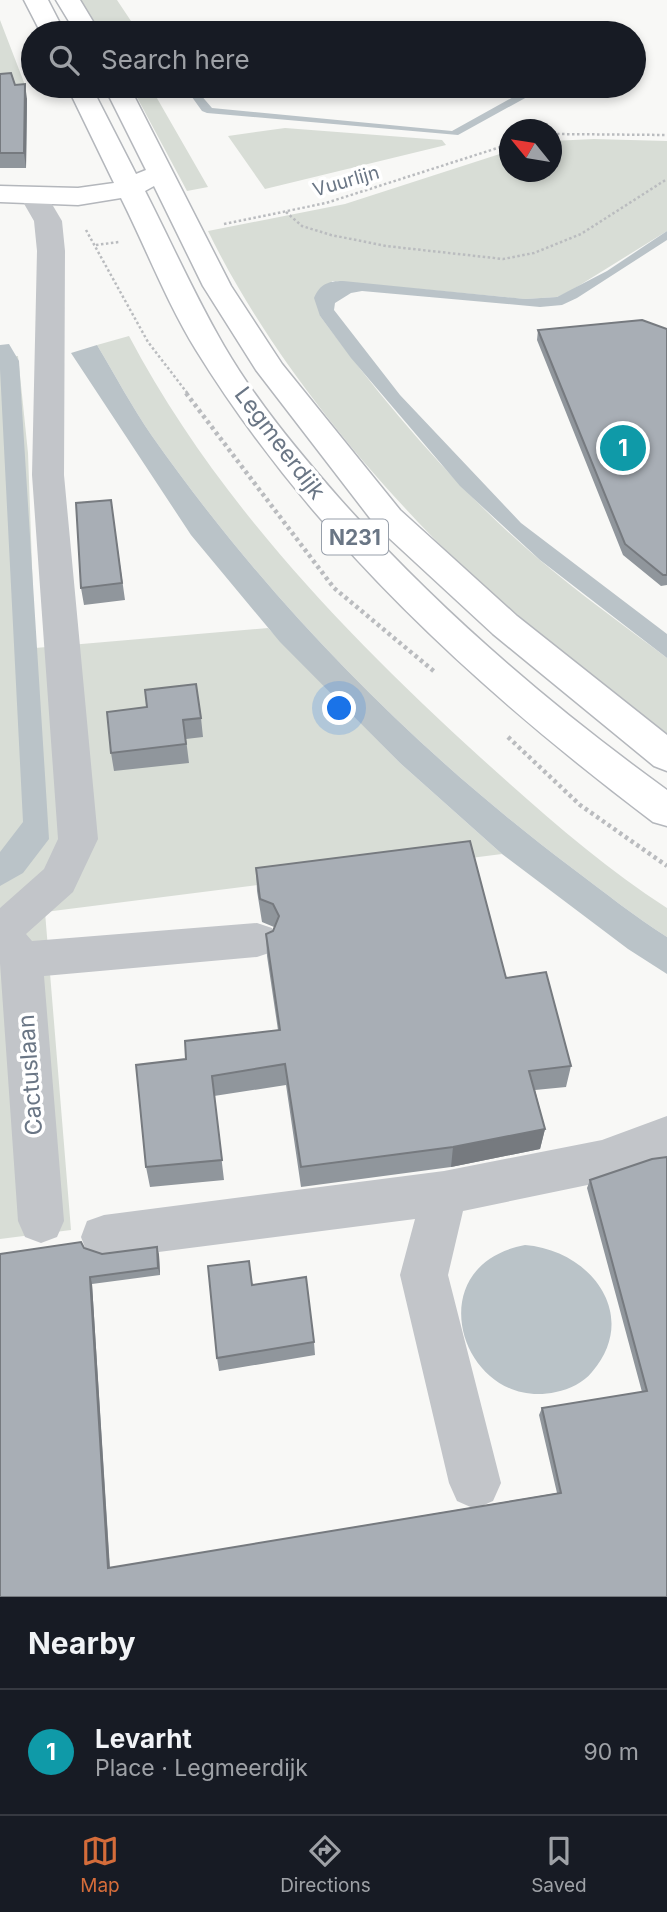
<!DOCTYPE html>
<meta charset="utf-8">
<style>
body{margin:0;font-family:Inter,sans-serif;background:#20242c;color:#f1f3f6}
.compass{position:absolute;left:499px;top:119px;width:63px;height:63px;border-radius:50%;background:#171b24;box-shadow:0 4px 10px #0003;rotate:300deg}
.you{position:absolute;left:340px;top:709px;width:24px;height:24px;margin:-18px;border:5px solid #fff;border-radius:50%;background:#1a73e8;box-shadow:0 0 0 10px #1a73e833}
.badge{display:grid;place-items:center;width:46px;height:46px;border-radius:50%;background:#d46c3a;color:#fff;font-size:23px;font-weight:700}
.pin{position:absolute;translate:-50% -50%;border:4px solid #fff;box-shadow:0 2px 7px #0006}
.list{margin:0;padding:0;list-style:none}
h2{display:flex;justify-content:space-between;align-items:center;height:91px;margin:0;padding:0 28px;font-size:30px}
h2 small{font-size:23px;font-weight:400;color:#9ea1a6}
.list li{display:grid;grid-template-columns:46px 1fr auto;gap:21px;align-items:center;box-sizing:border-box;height:126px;padding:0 28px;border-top:2px solid #363941}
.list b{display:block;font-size:26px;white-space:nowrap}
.list p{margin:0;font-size:23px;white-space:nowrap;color:#9ea1a6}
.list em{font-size:23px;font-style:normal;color:#9ea1a6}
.icon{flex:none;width:38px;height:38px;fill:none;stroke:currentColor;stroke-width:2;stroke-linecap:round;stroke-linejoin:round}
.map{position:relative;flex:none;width:667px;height:1597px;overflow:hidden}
.search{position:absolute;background:#171b24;box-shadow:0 4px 10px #0003;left:21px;right:21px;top:21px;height:77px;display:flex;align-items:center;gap:18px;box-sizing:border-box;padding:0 24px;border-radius:38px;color:#9ea1a6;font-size:26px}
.sheet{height:217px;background:#171b24}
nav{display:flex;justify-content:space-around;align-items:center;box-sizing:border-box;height:98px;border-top:2px solid #363941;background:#171b24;font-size:19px;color:#9ea1a6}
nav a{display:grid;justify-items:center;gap:4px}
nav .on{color:#d46c3a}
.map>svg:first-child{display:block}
.green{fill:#d8ddd6}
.water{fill:#bac3c8}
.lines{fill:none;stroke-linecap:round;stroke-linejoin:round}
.major-casing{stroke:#b4b7bc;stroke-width:3}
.path-far1{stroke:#babcbf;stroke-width:2.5;stroke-dasharray:2.5 2.5;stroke-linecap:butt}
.path{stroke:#babcbf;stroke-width:4.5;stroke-dasharray:3.5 3.5;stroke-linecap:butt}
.minor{fill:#c2c5c9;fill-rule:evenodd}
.major{fill:#fff;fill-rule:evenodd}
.wall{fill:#90969c}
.shaded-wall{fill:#767a7f}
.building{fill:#a8aeb5;stroke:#767a7f;stroke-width:2}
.labels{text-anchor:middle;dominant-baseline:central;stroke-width:7;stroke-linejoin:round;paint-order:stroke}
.far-street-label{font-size:19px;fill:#6a7685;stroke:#fff}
.shield{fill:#fff;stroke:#979faa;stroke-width:2}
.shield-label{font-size:21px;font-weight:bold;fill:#6a7685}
.street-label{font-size:23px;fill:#6a7685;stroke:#fff}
</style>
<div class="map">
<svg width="667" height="1597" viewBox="0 0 667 1597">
<rect width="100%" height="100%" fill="#f8f8f6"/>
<path class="green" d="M81,0H117L139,33H100Z
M0,20L25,85L0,88Z
M131,86H150L208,187L187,191Z
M285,128L442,140L446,145L265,189L228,136Z
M594,139L667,141V231L572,290L557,297L525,299L332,281L320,316C385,404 457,490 541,561C581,595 625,626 667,658V741C615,698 561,657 511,612C397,511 275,369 208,231L345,204L509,151L510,172H552V141Z
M129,336C215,499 346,635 481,758C540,811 600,865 667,908V937C634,916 604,892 572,868C411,747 268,601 152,436C132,407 115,375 97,345Z
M18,356L28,453L35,648L268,628L400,763L502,854L45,912L71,1230L0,1239V357Z"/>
<path class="water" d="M184,86H193L212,108L452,131L533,86H547L458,135L207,113L202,111Z
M667,231V240L577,298L562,305L540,307L362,291L351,293L335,303L334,310L400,395L521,523L667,634V658L540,560L460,486L351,358L320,316L314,298C320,284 328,281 343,281L525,299L557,297L607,271Z
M9,344L19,361L49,839L23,873L0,886V852L23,822L0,369V345Z
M97,345C115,375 132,407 152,436C268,601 411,747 572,868C604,892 634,916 667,937V974L628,949L502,854L400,763L280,642L191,535L71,353Z
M525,1245C590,1250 641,1315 592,1372C583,1383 570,1389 556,1392C463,1413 414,1266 525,1245Z"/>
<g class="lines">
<g class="major-casing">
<path id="major" d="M24,0H48L65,33H41Z
M56,0H80L100,33H76Z
M67,86H91L136,174L146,170L104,86H129L231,286L282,364L400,510L517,616L667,735V771L654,766L493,634L376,526L256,370L203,286L154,186L145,191C171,242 195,296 224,346C256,401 298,451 339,498C437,608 548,704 667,790V826L653,822C477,689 313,539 196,350C167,303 146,248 121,198L78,205L0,202V186L78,188L114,183Z"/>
</g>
<path class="path-far1" d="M552,134L667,135
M286,212L302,226L331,235L386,246L503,259L534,253L581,234L667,179
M224,224L326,203L510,144
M86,230L148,342L188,394
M96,245L119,242"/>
<path class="path" d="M186,393L334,588L436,673
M508,737L580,805L667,866"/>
<path class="minor" d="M33,187L43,189L62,221L65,251L64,475L98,839L73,892L26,934L32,941L257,923L272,928L278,940L272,952L257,957L44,976L64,1221L57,1237L41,1243L25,1237L18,1221L0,963V908L44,869L58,839L32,475L37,251L34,221L19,195L23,189Z
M667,1116V1158L602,1182L463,1211L448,1275L501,1483L493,1501L475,1509L457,1501L449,1483L400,1275L415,1219L104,1259L87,1253L81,1237L87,1221L104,1215L444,1171L602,1140Z"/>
<use href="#major" class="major"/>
</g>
<path class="wall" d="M0,74L15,85L27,99L26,168H0Z
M667,329V585L661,586L623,555L537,340L538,330Z
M111,500L125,600L84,605L81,588Z
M107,712L201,718L203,737L186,739L189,763L114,771L111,753Z
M256,868L506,978L571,1066L566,1087L535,1090L545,1129L540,1149L451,1167L301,1187L286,1085L214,1096L224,1180L150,1187L146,1167L186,1059L278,1030L267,956L266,934L273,931L274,927L262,922L257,891Z
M652,1159L667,1597H0L84,1248L102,1254L157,1247L159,1255L160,1275L92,1284L110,1568L557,1493L539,1415L542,1408L642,1392L587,1188L590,1180Z
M252,1285L314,1342L315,1355L219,1371L217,1358Z"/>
<path class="shaded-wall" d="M25,84L27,99L26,168L24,153Z
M545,1129L540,1149L451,1167L453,1147Z
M157,1247L159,1255L160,1275L158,1268Z
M90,1277L92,1284L110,1573L108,1568Z"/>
<path class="building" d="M11,73L15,85L25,84L24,153H0V74Z
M642,320L667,329V575H663L625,544L538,330Z
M111,500L122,583L81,588L76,503Z
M196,684L201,718L183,720L186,744L111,753L107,712L147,707L145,690Z
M470,841L506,978L546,972L571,1066L529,1071L545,1129L453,1147L301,1167L285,1064L212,1076L222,1160L146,1167L136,1065L186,1059L185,1041L280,1030L266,934L273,931L279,916L273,904L260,899L256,868Z
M667,1157V1597H0V1254L81,1242L84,1248L102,1254L157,1247L158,1268L90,1277L108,1568L561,1493L542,1408L647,1391L590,1180L652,1159Z
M249,1261L252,1285L306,1277L314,1342L217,1358L208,1266Z"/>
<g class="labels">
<g class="far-street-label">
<text transform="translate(346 181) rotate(-16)">Vuurlijn</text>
</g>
<rect class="shield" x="322" y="519.5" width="66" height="35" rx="5"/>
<g class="shield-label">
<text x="355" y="537">N231</text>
</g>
<g class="street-label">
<text transform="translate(280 443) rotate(53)">Legmeerdijk</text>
<text transform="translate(30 1075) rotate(-94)">Cactuslaan</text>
</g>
</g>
</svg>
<svg class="compass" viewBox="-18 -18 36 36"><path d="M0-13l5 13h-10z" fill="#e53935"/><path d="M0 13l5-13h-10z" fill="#9ea1a6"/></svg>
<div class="you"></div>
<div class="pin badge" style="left:623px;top:448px;background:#0f9aa8">1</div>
<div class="search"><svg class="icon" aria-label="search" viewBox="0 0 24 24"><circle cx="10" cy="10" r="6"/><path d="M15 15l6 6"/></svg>Search here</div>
</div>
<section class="sheet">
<h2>Nearby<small></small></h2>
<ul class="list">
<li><span class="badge" style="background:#0f9aa8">1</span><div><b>Levarht</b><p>Place · Legmeerdijk</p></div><em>90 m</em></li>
</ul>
</section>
<nav>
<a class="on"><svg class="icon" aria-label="map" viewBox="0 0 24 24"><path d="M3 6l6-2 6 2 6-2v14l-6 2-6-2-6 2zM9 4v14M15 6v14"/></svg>Map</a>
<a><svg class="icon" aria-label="directions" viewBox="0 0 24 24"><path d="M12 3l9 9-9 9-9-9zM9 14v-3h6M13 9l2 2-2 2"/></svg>Directions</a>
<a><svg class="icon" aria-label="saved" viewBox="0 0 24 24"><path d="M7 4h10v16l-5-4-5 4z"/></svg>Saved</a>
</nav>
